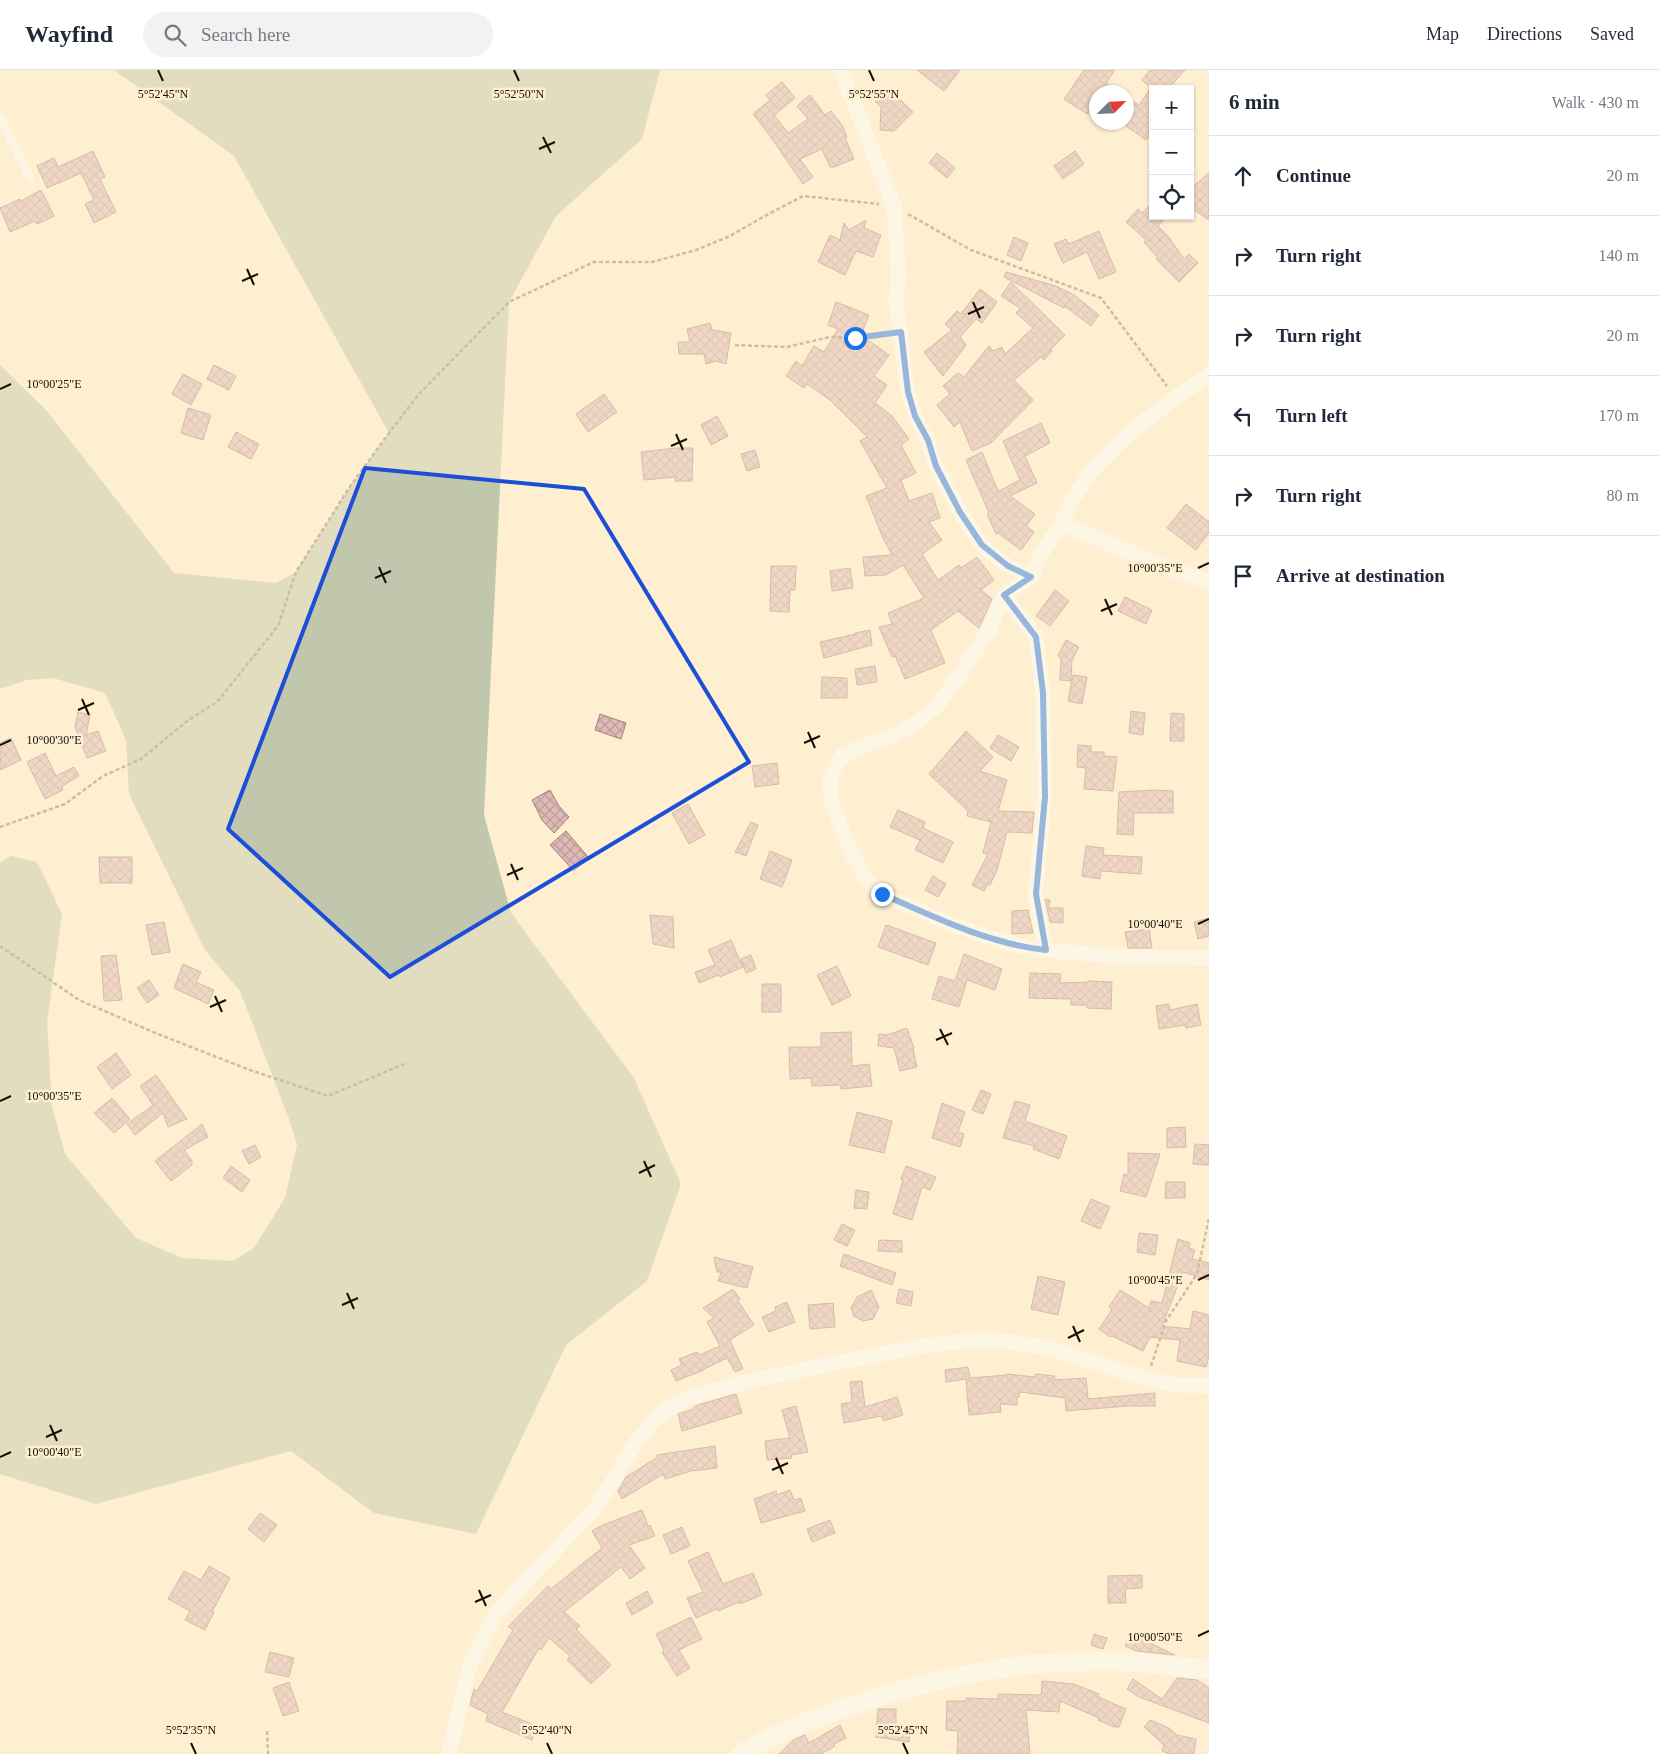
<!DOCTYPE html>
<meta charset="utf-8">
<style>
body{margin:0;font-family:Georgia,serif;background:#f2f2f3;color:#1f2937}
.controls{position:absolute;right:15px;top:15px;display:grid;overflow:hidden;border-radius:0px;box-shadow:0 1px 4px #0004}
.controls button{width:45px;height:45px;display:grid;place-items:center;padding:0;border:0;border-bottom:1px solid #e0e1e3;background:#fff;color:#1f2937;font:25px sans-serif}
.compass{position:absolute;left:1089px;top:15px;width:45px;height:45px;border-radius:50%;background:#fff;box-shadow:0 1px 4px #0004;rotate:66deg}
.stop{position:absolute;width:15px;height:15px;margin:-11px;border:4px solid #1a73e8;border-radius:50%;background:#fff}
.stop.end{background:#1a73e8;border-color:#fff;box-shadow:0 1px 5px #0008}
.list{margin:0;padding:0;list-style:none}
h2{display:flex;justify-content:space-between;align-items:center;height:65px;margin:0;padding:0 20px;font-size:21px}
h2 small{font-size:16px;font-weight:400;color:#747a83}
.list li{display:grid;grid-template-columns:32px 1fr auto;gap:15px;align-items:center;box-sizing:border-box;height:80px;padding:0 20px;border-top:1px solid #e0e1e3}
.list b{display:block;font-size:19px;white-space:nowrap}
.list em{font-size:16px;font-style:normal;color:#747a83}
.icon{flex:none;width:28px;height:28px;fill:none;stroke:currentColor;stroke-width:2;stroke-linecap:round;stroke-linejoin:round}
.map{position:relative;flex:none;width:1209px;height:1684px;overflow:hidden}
header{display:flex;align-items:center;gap:30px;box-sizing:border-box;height:70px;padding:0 25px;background:#fff;border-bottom:1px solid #e0e1e3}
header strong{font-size:24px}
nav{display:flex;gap:28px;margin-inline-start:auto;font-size:18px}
.search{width:350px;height:45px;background:#f2f2f3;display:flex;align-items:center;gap:12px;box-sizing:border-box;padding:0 18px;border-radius:28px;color:#747a83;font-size:19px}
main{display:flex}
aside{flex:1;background:#fff}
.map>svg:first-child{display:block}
.grass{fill:#c0c7ac}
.building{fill:url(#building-cross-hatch);stroke:#a3807d}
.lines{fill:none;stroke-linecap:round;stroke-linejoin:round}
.path{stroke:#8e846f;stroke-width:2.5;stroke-dasharray:4 2.5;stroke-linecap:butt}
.service{stroke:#fff;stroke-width:8}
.minor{stroke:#fff;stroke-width:15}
.tertiary{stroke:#fff;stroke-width:19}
.route{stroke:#1a73e8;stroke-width:6}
.marked{fill:none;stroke:#1d4ed8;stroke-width:4;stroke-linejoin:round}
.ticks{fill:none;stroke:#151006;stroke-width:2}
.ticks-label{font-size:12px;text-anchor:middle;fill:#151006;stroke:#feefd0;stroke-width:5;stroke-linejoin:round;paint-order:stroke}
</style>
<header>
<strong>Wayfind</strong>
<div class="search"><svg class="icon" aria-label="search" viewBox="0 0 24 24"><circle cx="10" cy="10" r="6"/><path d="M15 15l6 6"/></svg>Search here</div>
<nav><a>Map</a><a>Directions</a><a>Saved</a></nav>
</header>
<main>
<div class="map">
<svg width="1209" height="1684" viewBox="0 0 1209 1684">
<defs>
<pattern id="building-cross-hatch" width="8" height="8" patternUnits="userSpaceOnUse" patternTransform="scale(1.25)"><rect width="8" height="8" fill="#dfb9b6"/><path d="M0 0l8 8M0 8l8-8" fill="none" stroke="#be9e9b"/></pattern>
</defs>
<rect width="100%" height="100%" fill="#feefd0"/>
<path class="grass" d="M114,0H660L642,69L556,146L509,232L484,745L511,843L634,1008L681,1114L647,1211L566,1275L476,1464L374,1443L291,1381L96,1434L0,1404V793L11,786L37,792L62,844L47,952L52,1036L65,1084L136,1168L182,1188L233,1191L254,1178L285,1128L297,1075L289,1049L240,921L205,880L129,724L126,670L105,623L53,608L27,610L0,619V295L46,340L174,503L276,513L296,502L349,418L389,363L234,86Z"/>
<path class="building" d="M917,0H960L944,21Z
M1084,0H1115L1106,13L1120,22H1096V41L1092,38L1087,44L1064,29Z
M1150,0H1185L1168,19H1153V60L1146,70L1126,56V27L1139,35L1151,18L1142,10Z
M782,12L795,28L774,45L788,63L808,49L797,36L810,25L825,45L831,41L842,55L847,67L845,68L854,89L834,97H830L822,79L800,89L813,107L803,114L770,66L753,44L770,30L766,25Z
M888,18L913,42L894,61L880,60L881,37L875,31Z
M93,81L105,107L100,109L116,142L94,153L85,134L94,130L81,103L47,118L37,96L54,88L58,97Z
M1075,81L1084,94L1063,109L1054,96Z
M937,83L955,98L947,108L929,93Z
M1209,103V150L1190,137V119Z
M41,120L54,146L37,154L35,151L10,162L0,138L20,129L21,131Z
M1153,132V146H1167L1158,156L1168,166L1184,189L1189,184L1198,193L1179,212L1156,189L1158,188L1144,172L1146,170L1126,152L1138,139L1142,143Z
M866,150L864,158L881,165L873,187L856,181L845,205L818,192L830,165L840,170L844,153L849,160Z
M1099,161L1116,202L1099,209L1087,182L1063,193L1054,174L1066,169L1069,174Z
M1014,167L1028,173L1021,191L1007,185Z
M1006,202L1056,216L1074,225L1099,245L1091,256L1065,236L1064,238L1004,207Z
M1011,212L1065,265L1051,279L1052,281L1044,290L1041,287L1014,310L1033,330L991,373L972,381L960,352L954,357L937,335L950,324L943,316L958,303L964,307L989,276L993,281L1002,277L1005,284L1033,258L1016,243L1020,238L1001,226Z
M980,219L997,232L982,253L976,249L960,267L966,275L943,306L924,282L952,260L945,254L957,241L961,244Z
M836,232L869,245L861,265L889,285L874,306L887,315L875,333L892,346L909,369L901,375L916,403L901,410L909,431L932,423L940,448L929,452L942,470L922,484L938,510L959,495L961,498L977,487L994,510L981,520L992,529L979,558L958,541L931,560L945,593L905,609L895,586L892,587L879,557L892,554L888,543L924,528L903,495L886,505L865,506L863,487L892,485L883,468L866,426L887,418L860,371L867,367L830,330L807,314L804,318L786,306L796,291L802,296L814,276L824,282L838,259L828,255Z
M710,253L712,260L731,263L726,294L716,291L706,294L704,284H679L678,272H690L687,259Z
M214,295L236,306L229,320L207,309Z
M183,304L202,314L191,335L172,324Z
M604,324L617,342L588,362L576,344Z
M188,338L211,345L203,370L181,363Z
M717,346L728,366L711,375L701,355Z
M1041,353L1050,373L1025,386L1037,413L1010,426L1035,444L1026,456L1034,462L1021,480L998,463L996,464L987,444L989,443L966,390L982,382L998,421L1001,420L1020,410L1003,371Z
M236,362L259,374L251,389L228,377Z
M676,378H693L692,411H675V407L644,410L641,382Z
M755,380L760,397L747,401L741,384Z
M1186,434L1209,452V463L1196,480L1167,458Z
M771,496H796L795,520H790L789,542L770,541Z
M850,498L853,518L832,521L830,501Z
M1055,520L1069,531L1050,556L1036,546Z
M1125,527L1152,540L1146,554L1118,541Z
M870,560L872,575L824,588L820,572L856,564L855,563Z
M1066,570L1079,577L1072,590L1071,611L1060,610L1061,588L1058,586Z
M875,596L877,612L857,615L855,599Z
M1073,605L1087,607L1082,634L1068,631Z
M822,607L847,608V628H821Z
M1131,641L1145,643L1143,665L1129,663Z
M78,642L90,645L86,665L98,661L106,681L87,688L75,657Z
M1171,643L1184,644V671H1170Z
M600,644L626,653L621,669L595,660Z
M966,661L993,687L980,701L1007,710L998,741L1034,742L1032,763L1007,762L997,800L990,815L988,814L984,821L972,815L988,784L983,783L991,752L967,746L968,741L929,704Z
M998,665L1019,677L1011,691L990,678Z
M11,668L21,690L0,700V673Z
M1078,675L1091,676V682H1104V686L1117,687L1113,721L1084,719L1086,698L1077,697Z
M45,683L56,706L74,697L79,706L62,716L63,720L45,729L27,692Z
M777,693L779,714L755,717L752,696Z
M550,720L559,736L569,747L554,763L542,750L532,730Z
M1154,720L1173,721V743H1134L1133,765L1117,764L1119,722Z
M688,734L705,765L689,774L672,743Z
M898,740L925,752L923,758L953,772L943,793L915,780L920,770L890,757Z
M751,752L758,755L746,786L735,782Z
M566,761L589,788L574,801L550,775Z
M1086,776L1104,778L1103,785L1142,787L1141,804L1101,801L1100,809L1082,806Z
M770,781L792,790L782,817L760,809Z
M99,787H132V813H100Z
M933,806L946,814L938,827L925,820Z
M1045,829L1050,830L1049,838H1063V853L1050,852Z
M1028,840L1033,863L1012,864V841Z
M650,845L673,847L674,878L653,874Z
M1209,848V866L1198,869L1194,852Z
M164,852L170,882L152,885L146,855Z
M886,855L936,873L928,895L878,877Z
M1149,859L1152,878H1128L1125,862Z
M731,870L743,897L720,907L719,905L699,913L695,902L715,895L708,880Z
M964,884L1002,899L995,920L967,910L959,937L932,929L939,906L955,911Z
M116,885L122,930L104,931L101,886Z
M751,885L756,899L746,903L741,889Z
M183,894L201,902L196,912L214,920L208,934L174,918Z
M837,896L851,926L832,935L817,905Z
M1030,903L1061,904L1060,913L1088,912V911L1112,912L1111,939L1087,938V935H1071V929L1029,928Z
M149,910L159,925L147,933L137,918Z
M762,914H781V942H762Z
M1169,934L1170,940L1197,934L1201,955L1186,958L1185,955L1159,959L1156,936Z
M907,958L914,978L913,979L917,997L900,1001L894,978L878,976L879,964L887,965Z
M851,962L852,996L869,994L872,1016L841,1019V1015L812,1016L811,1008L790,1009L789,977H821V963Z
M116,983L131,1005L112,1019L97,997Z
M156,1005L187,1049L168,1057L163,1043L135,1065L127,1054L153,1035L140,1016Z
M981,1020L991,1024L983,1044L972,1040Z
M112,1028L130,1049L114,1063L94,1043Z
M1015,1031L1030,1035L1025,1051L1067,1066L1059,1089L1033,1079L1034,1076L1003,1068Z
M942,1033L965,1042L958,1062L964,1064L960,1077L932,1068Z
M857,1042L892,1051L884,1083L849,1075Z
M202,1054L208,1067L184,1080L192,1091V1095L171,1111L155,1091Z
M1185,1057L1186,1077L1167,1078V1058Z
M1195,1074L1209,1075V1095L1193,1094Z
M255,1075L261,1087L249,1094L242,1081Z
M1128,1083L1160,1084L1146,1127L1120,1121L1124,1104L1128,1105Z
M231,1096L250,1110L242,1122L223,1108Z
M906,1096L936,1107L930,1120L922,1117L912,1150L893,1144L903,1110L901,1109Z
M1166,1112H1185V1128H1165Z
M856,1120L869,1122L867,1139L854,1138Z
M1091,1129L1110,1137L1100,1159L1081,1151Z
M842,1154L855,1160L847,1176L834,1170Z
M1139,1163L1158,1165L1155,1185L1137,1182Z
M1178,1169L1190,1173L1189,1178L1195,1180L1192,1189L1209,1193V1210L1183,1202L1162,1256L1190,1259L1193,1241L1209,1245V1287L1206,1297L1177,1291L1180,1270L1150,1267L1143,1281L1112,1266L1110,1267L1099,1259L1112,1239L1109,1237L1120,1220L1149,1238L1151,1231L1162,1233Z
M879,1170L902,1171V1182L878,1181Z
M844,1184L896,1203L892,1215L840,1196Z
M714,1187L753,1197L747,1218L718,1211L721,1202H717Z
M1038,1206L1065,1212L1058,1245L1031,1239Z
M733,1219L740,1229L738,1231L754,1255L730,1270L743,1299L735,1302L727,1288L704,1299V1300L676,1311L671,1300L682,1295L679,1289L697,1282L699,1285L720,1276L707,1252L714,1248L703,1238Z
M899,1219L913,1222L911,1236L896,1233Z
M871,1220L879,1237L873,1249L863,1251L854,1246L851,1238L857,1227Z
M787,1232L795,1252L769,1262L762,1247L776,1241L775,1237Z
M833,1233L835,1257L810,1259L808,1235Z
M968,1297L970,1308L1007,1305V1304L1035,1307L1036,1304L1055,1306L1054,1310L1086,1308L1088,1329L1155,1323V1336H1128L1066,1341L1065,1328L1020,1322L1019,1327H1017V1335L1000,1334L1001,1342L969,1345L966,1309L946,1312L945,1300Z
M862,1311L865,1337L897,1327L903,1345L883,1351L882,1346L844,1353L841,1334L852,1332L850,1312Z
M736,1324L742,1343L682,1361L678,1344L694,1339V1337L698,1335Z
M796,1336L808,1382L791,1385L792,1388L767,1390L765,1371L790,1368L782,1340Z
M715,1376L717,1398L691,1401L665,1409L663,1404L622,1429L618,1421L626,1407L658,1387L657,1385Z
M790,1420L794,1430L801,1428L805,1441L761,1453L754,1429L776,1421L777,1425Z
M642,1440L648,1456L650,1455L655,1466L629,1475L645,1498L630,1509L621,1497L564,1542L580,1556L576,1559L611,1595L591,1614L567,1590L570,1586L549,1568L541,1580L539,1578L502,1642L537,1656L532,1670L486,1651L488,1644L470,1635L474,1619L477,1621L513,1560L508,1557L548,1516L551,1519L602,1478L592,1461L603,1455Z
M260,1443L277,1455L264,1472L248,1459Z
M830,1450L835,1463L812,1472L807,1459Z
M682,1457L690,1476L671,1484L663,1465Z
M708,1482L723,1514L753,1503L762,1525L740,1534L739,1532L718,1541L717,1539L696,1548L687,1528L703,1522L688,1491Z
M209,1496L230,1508L212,1542H214L205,1560L185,1550L190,1541L168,1529L184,1501L201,1510Z
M1142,1505V1518L1125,1519L1126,1533H1108V1506Z
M647,1521L653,1533L632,1545L626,1533Z
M691,1547L702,1569L679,1580L690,1598L677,1606L662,1582L664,1580L656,1564Z
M1094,1564L1107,1568L1103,1579L1091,1575Z
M1131,1564L1175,1585L1137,1581L1125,1576Z
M270,1582L294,1588L289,1607L265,1602Z
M1177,1608L1197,1610L1209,1618V1653L1139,1627L1127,1619L1133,1609L1162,1629Z
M1042,1611L1074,1614L1099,1624L1098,1627L1126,1639L1119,1657H1114L1098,1650L1099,1648L1060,1631L1059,1642L1026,1640L1030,1684H957L958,1661L946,1660L947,1631H966V1628L998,1629V1624L1041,1625Z
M289,1612L299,1641L283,1646L273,1618Z
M878,1639H896V1658L910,1660L909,1672L876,1667Z
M1150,1650L1169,1658L1177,1665L1196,1669L1194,1684H1170L1162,1681L1164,1675L1144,1657Z
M840,1655L846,1668L834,1674L835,1676L821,1684H779L793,1670L805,1665L809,1673Z"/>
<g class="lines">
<path class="path" d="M908,144L971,180L1101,228L1167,316
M735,275L787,277L830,267L855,268L887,264
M0,757L65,734L103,706L141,689L187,651L217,632L278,556L296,502L349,418L389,363L419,324L509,232L594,192H652L696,180L730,166L763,147L803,126L879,134
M0,876L79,930L158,964L247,999L328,1026L404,994
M1151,1296L1166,1251L1197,1204L1209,1148
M267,1661L268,1684"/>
<path class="service" d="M0,48L30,108"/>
<path class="minor" d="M841,0L894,136L899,210L896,228L904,295L908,322L915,346L927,370L936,396L960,442L982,475L1008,496L1031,507
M1209,305L1176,327L1132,361L1092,401L1071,432L1061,454L1042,483L1031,507L1004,525L988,562L957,609L938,635L913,655L892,666L862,676L842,686L830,708L831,729L838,750L853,785L865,808L882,824L945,852L985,866L1030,879L1124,887L1209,888
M1061,454L1171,499L1209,512
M1004,525L1036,567L1043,623L1045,727L1035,825L1046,880
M449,1684L469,1598L496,1543L598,1435L637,1371L657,1347L673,1336L695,1326L737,1314L859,1288L924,1276L971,1270L1004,1271L1048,1278L1147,1309L1179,1315L1209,1316"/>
<path class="tertiary" d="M741,1684C769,1665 802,1654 833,1642C895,1620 959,1604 1024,1595C1051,1592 1080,1592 1107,1591C1141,1591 1175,1598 1209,1599"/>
</g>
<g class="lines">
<path class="route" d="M855,268L901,262L908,322L915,346L928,370L936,396L960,442L982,475L1008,496L1031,507L1004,525L1036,567L1043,623L1045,727L1036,824L1046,880C989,874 934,847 882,824"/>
</g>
<path d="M0 0H1209V1684H0ZM365,398L584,419L749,692L390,907L228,759Z" fill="#feefd0" fill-opacity=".55" fill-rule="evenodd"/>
<path class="marked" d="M365,398L584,419L749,692L390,907L228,759Z"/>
<path class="ticks" d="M158,0L163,11M514,0L519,11M869,0L874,11M543,67L551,83M539,79L555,72M247,199L254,215M242,211L258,204M973,232L980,248M968,244L984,237M0,319L11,314M676,364L683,380M671,376L687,369M379,497L386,513M1198,498L1209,493M375,508L391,501M1105,529L1112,545M1101,541L1117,534M82,629L89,645M78,640L94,633M808,662L815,678M804,673L820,666M0,675L11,670M511,794L518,810M507,805L523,798M1198,854L1209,849M215,926L222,942M210,937L226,930M940,959L948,975M936,970L952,963M0,1031L11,1026M644,1091L651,1107M639,1103L655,1095M1198,1210L1209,1205M347,1223L354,1239M342,1235L358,1228M1073,1256L1080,1272M1068,1268L1084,1260M50,1355L57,1371M46,1367L62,1360M0,1387L11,1382M776,1388L783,1404M772,1400L788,1393M479,1520L486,1536M475,1532L491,1525M1198,1566L1209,1561M191,1673L196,1684M547,1673L552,1684M903,1673L908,1684"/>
<g class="ticks-label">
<text x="163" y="28">5°52'45"N</text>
<text x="874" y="28">5°52'55"N</text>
<text x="519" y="28">5°52'50"N</text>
<text x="54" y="318">10°00'25"E</text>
<text x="1155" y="502">10°00'35"E</text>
<text x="54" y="674">10°00'30"E</text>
<text x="1155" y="858">10°00'40"E</text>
<text x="54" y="1030">10°00'35"E</text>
<text x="1155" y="1214">10°00'45"E</text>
<text x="54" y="1386">10°00'40"E</text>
<text x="1155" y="1571">10°00'50"E</text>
<text x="191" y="1664">5°52'35"N</text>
<text x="547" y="1664">5°52'40"N</text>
<text x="903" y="1664">5°52'45"N</text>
</g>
</svg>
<div class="controls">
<button>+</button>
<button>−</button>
<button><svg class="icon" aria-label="locate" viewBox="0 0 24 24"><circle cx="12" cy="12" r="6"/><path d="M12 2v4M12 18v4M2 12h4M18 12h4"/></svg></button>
</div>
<svg class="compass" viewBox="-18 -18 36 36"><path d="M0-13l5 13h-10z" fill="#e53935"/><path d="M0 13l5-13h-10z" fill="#747a83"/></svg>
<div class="stop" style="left:855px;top:268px"></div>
<div class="stop end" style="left:882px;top:824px"></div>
</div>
<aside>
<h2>6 min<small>Walk · 430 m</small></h2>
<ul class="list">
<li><svg class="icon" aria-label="ahead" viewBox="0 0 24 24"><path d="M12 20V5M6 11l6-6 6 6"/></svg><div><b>Continue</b></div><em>20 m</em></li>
<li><svg class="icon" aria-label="right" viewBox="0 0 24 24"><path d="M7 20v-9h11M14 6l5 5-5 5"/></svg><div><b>Turn right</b></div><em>140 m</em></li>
<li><svg class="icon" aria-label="right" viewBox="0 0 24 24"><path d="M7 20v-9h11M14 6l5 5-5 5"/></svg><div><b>Turn right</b></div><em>20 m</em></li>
<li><svg class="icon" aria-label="left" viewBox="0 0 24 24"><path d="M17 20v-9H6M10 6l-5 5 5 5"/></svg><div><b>Turn left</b></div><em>170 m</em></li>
<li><svg class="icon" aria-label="right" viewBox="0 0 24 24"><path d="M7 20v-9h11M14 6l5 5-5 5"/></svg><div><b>Turn right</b></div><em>80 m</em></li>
<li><svg class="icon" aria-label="arrive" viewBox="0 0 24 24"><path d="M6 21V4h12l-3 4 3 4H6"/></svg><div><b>Arrive at destination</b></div></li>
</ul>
</aside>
</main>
